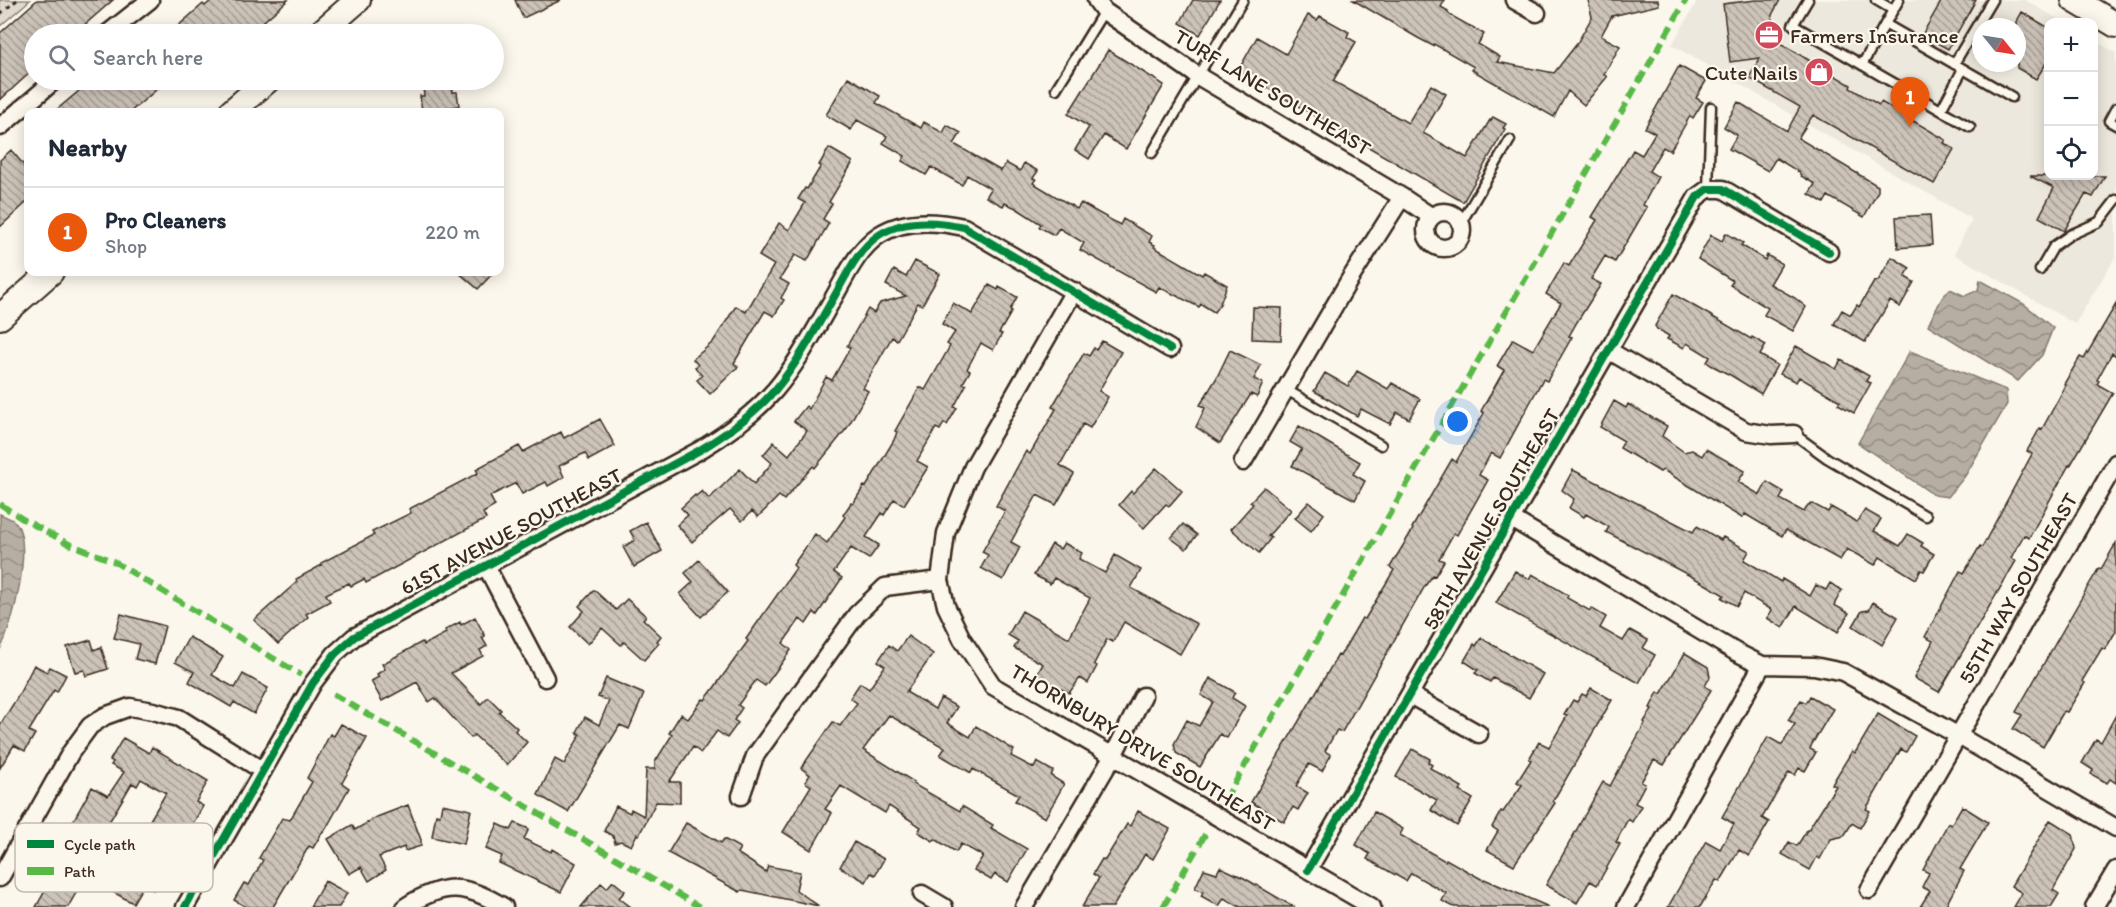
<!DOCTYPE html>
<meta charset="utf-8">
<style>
body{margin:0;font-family:Itim,sans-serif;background:#f6f6f7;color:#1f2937}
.controls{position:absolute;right:18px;top:18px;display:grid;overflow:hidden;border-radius:12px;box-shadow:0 3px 15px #0003}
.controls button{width:54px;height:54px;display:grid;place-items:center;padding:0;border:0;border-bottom:2px solid #e0e1e3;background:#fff;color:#1f2937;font:30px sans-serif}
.compass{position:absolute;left:1972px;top:18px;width:54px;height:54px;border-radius:50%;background:#fff;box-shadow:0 3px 15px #0003;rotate:120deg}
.you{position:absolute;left:1458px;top:422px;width:21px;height:21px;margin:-15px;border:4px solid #fff;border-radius:50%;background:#1a73e8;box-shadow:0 0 0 9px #1a73e833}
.badge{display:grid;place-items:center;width:39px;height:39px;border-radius:50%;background:#ea580c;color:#fff;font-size:20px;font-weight:700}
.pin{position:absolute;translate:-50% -50px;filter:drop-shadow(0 2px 3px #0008)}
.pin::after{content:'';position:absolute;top:32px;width:21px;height:18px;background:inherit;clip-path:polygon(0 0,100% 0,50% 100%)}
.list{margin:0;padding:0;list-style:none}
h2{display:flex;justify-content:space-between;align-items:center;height:78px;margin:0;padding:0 24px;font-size:26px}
h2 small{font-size:20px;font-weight:400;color:#747a83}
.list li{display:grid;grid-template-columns:39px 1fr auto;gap:18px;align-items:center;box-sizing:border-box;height:90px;padding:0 24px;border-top:2px solid #e0e1e3}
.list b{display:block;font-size:22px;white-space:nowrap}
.list p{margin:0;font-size:20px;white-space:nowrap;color:#747a83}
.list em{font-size:20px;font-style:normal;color:#747a83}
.icon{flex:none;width:33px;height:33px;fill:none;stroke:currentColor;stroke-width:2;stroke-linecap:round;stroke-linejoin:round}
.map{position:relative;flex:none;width:2116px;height:907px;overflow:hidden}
.search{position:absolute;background:#fff;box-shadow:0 3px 15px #0003;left:24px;top:24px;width:480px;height:66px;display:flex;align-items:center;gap:15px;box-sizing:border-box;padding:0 21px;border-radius:33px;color:#747a83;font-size:22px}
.panel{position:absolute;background:#fff;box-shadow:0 3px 15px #0003;left:24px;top:108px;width:480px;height:168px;border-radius:12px}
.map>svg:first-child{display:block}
.built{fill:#ede8dd;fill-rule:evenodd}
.green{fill:#dfd9ce;stroke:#8d8276;stroke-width:1.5}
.water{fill:url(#water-waves);stroke:#85796d;stroke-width:1.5}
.building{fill:url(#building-back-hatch);stroke:#3b2a1e;stroke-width:1.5}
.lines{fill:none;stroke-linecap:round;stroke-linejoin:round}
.lane-casing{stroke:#3b2a1e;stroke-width:13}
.street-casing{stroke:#3b2a1e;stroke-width:21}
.secondary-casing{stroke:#3b2a1e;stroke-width:28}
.path{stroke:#3b2a1e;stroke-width:3;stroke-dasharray:4.5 4.5;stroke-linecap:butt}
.lane{stroke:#fbf7ec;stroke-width:8}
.street{stroke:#fbf7ec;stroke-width:16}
.secondary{stroke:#fbf7ec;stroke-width:24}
.quiet{stroke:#58b947;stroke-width:6;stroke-dasharray:12 6;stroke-linecap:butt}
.cycleway-casing{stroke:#fbf7ec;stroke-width:11}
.cycleway{stroke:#00873e;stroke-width:8}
.labels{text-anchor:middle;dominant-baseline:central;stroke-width:4.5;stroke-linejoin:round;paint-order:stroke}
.poi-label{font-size:21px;fill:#3b2a1e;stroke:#fbf7ec;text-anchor:start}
.street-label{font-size:21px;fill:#3b2a1e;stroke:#fbf7ec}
.key{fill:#fbf7ec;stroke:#c1baae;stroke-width:1.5}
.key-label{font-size:16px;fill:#3b2a1e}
</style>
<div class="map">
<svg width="2116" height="907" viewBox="0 0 2116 907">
<defs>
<pattern id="water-waves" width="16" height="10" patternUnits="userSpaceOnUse" patternTransform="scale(1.5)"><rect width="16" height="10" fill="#b6aea2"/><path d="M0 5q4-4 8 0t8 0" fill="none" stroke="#958e83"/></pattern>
<pattern id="building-back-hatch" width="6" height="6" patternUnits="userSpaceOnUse" patternTransform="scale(1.5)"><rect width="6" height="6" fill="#ccc4b9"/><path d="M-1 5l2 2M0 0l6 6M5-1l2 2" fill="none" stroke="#a79f96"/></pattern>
</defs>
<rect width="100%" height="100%" fill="#fbf7ec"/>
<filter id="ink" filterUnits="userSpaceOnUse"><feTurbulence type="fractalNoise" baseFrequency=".0167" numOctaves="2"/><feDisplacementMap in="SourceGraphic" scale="12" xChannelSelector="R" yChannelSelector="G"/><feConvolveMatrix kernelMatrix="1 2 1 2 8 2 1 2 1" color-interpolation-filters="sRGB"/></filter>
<g filter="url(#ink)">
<path class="built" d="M1698,0H2025L2063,22H2048V176H2094V40L2116,53V256L2075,324L1954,254L1972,219L1672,45ZM1981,27H2017V63H1981Z"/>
<path class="green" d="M0,0H30L0,26Z"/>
<path class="water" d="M1980,280L2024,304L2053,328L2042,355L2018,381L1928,325L1942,298L1950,289L1965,296L1978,290Z
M1910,351L2006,390L2007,404L1965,476L1948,497L1934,495L1858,443Z
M0,514C4,516 13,519 16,523C33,545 13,627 0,649Z"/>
<path class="building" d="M37,0H113L74,34H34V69L0,100V33Z
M212,0H288L249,34H169L203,4L205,6Z
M515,0H561L523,18Z
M1193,0H1220L1200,35L1180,23Z
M1353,0H1445L1441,7L1448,11L1447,12L1450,15L1484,34L1478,44L1500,57L1497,62L1554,73L1576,45L1592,17L1588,0H1658L1659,5L1612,16L1601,36L1620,46L1604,74L1607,77L1584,105L1568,91L1554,117L1472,70L1474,67L1434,44L1433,46L1418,38Z
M1756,0H1780L1772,15L1775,40L1851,85L1850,88L1879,105L1881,102L1946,140L1944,143L1954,149L1934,184L1813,115L1798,138L1878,186V191L1864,217L1828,196L1824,203L1809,194L1815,184L1801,176L1799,172L1776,158L1768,171L1729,149L1737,135L1724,127L1738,102L1787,131L1800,107L1749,78L1760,58L1730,62L1723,4Z
M1942,0H1976L1948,49L1922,35Z
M2022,12L2049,28V59L2036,79L2017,68V21Z
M1308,15L1317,20L1320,16L1349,32L1347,37L1356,42L1333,81L1372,103L1408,123L1431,85L1446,94L1423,133L1467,158L1490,120L1491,121L1493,117L1506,124L1503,128L1505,129L1463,202L1238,71L1257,37L1286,54Z
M1108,50L1164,85L1126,149L1104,135L1089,159L1075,150L1089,127L1068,114Z
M1679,66L1706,81L1696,98L1703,102L1693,118L1690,116L1670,151L1663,147L1649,171L1658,177L1643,205L1647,207L1615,262L1605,256L1591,279L1601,284L1577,322L1569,336L1572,337L1547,381L1543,379L1500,458L1491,453L1479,475L1488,480L1457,535L1454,533L1439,559L1444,561L1435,576L1433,575L1425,586L1342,732L1337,730L1325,751L1331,755L1322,771L1309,764L1296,786L1308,793L1298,810L1293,807L1284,822L1251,802L1338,655L1340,656L1362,618L1365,619L1394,570L1390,567L1413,529L1412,528L1452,459L1456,462L1484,413L1481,411L1504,370L1497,366L1513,339L1533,350L1561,303L1546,294L1564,263L1569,266L1597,220L1592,217L1633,150L1642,155L1655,133L1645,128Z
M848,77L880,96L876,103L921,128L924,122L943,133L947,125L961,133L954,144L1001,171L1006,163L1020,171L1024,163L1038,171L1033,178L1036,179L1033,183L1077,209L1081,203L1120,225L1123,219L1152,236L1149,242L1155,245L1154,247L1202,275L1204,272L1227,285L1220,304L1214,312L1201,304L1199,307L1159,287L1156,292L1080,250L1084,243L1059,228L1054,235L1039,227L1041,224L1016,208L1005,203L1003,206L986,197L991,189L967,175L962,185L931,167L926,175L902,161L905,156L883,143L887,136L857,120L851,130L826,115Z
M92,80H168L130,112H54Z
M422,80H452L453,92H457L459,106L422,111L420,96H424Z
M829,148L853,162L829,202L832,204L823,219L829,223L807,261L795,255L780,279L789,284L781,298L784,300L774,316L765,311L734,363L738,367L710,394L697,380L702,376L695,367L698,365L693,359L713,342L736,306L746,312L774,265L759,256L779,223L789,230L805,203L798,199L805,188L807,189L821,166L819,165Z
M11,150L28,170V201L0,227V160Z
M2030,176H2105L2093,197L2086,194L2064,231L2039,217L2054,188Z
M1930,215L1932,245L1898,248L1896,217Z
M1726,233L1743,243L1741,245L1765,260L1767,255L1782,264L1770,284L1795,298L1806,307L1793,331L1764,315L1768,308L1730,285L1733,281L1698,259L1711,235L1722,241Z
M1892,257L1910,268L1905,277L1914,282L1900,307L1890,301L1865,342L1834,324L1842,310L1851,315L1857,305L1859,307L1874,282L1878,281Z
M915,261L940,274L922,305L918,303L897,340L892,337L863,388L868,391L847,428L815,468L813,466L784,500L779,496L758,517L752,511L742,521L730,509L692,542L677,525L688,515L681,508L695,495L696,496L702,491L709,499L740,469L754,484L772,463L763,455L774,442L789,455L807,431L794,421L806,406L809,409L826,377L832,380L850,348L847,346L868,309L874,313L880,303L906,296L886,285L894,270L906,277Z
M458,272H494L478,289Z
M989,285L998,290L999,287L1017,297L1010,310L1012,311L999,333L1002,334L993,350L981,343L967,369L970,371L963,383L966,385L954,407L957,408L947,425L944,423L940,430L936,428L917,461L928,467L904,505L894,499L884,515L882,513L866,537L879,545L869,559L851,548L834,572L842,578L817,615L814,612L806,624L800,619L783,643L791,650L781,664L765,686L756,680L738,705L742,708L734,720L738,723L727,738L717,731L701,753L693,747L669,782H680V803L656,802L639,835L637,834L631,846L621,841L615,843L613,836L604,831L616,806L630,813L631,809L644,816L646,769H655V762L672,735L669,733L681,714L688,719L703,699L705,700L714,688L748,641L746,639L796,568L793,565L815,534L827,543L845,517L843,515L851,503L853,504L864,486L866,487L894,440L897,432L895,431L920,387L925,390L950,346L947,344L955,332L942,324L953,303L972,314Z
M1673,294L1751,339L1752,337L1766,345L1760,355L1777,365L1761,394L1732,376L1711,365L1707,362L1710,357L1687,343L1684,348L1667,339L1669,336L1657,329L1655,326Z
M2116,304V356L2112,353L2097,380L2099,381L2097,384L2113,393L2070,466L2069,465L2029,538L2024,535L2011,558L2016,561L1939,692L1914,678L1933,641L1925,637L1960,571L1964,573L1980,546L1982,547L2032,454L2027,451L2040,428L2042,429L2066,385L2064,384L2080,357L2084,359Z
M1253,307L1282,308L1281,340L1252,339Z
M1102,341L1121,352L1099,391L1108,397L1090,428L1083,424L1060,465L1074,474L1056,505L1037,495L1011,542L1020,547L1003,580L981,568L988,555L982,552L1005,511L996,506L1026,451L1030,454L1056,409L1052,407L1084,353L1089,356L1094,348L1096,350Z
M1796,346L1836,369L1841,360L1869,376L1866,381L1871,383L1854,413L1838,404L1840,401L1799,377L1796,382L1780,374Z
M1230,350L1261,365L1254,379L1263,383L1257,397L1251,394L1220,443L1196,427L1205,408L1200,405L1216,379Z
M1357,371L1388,389L1392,383L1420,399L1409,419L1397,412L1390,424L1361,409L1357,416L1314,391L1325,373L1348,386Z
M1614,401L1626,408L1628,404L1667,426L1662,436L1684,452L1692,450L1702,456L1706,449L1745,471L1738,482L1760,495L1767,482L1784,492L1780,499L1804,512L1808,505L1813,504L1828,512L1831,507L1857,522L1865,510L1881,519L1874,531L1900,546L1908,534L1923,543L1921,546L1934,554L1924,571L1921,570L1916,579L1880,557L1875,565L1847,549L1840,560L1786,530L1782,536L1745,514L1742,518L1663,470L1660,472L1620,448L1624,441L1600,427Z
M600,419L615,446L589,460L585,453L559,466L564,477L548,486L546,482L522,494L516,483L490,496L495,506L483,513L486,519L366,583L364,579L351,586L349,583L326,594L330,601L306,614L308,617L278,644L254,620L297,582L296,579L322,565L321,563L374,535L372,532L411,513L409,509L478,473L476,469L519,446L523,452L561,432L564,438Z
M1299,426L1360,462L1353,474L1365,481L1355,500L1292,466L1302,449L1290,442Z
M1156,468L1182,491L1169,506L1166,504L1144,528L1119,505L1131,491L1133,493Z
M1573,470L1693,532L1697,526L1721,540L1723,537L1749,551L1744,560L1781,582L1782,579L1810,596L1816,585L1826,590L1830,583L1842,590L1834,605L1849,613L1838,632L1796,606L1783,628L1767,618L1772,610L1744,593L1737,606L1722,598L1724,595L1700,581L1606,532L1609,527L1586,514L1584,517L1569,508L1574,499L1562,490Z
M1264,487L1291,510L1268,536L1271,538L1259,553L1231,529L1253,504L1250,502Z
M1309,502L1324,514L1311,531L1295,518Z
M646,522L662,551L634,567L623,547L635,540L630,531Z
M1183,524L1197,535L1186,549L1171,538Z
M1064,543L1082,553L1079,559L1105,573L1115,555L1141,570L1131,588L1197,624L1180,654L1124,622L1113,642L1107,639L1094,664L1097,666L1088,683L1080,678L1069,693L1036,676L1043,664L1014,648L1018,641L1008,635L1022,611L1069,638L1090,598L1054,578L1050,584L1034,575L1052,544L1060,549Z
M2116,543V631L2105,650L2102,648L2082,681L2085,683L2067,712L2064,711L2043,747L2013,729L2022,715L2016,712L2090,583L2099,568L2101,569Z
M699,560L728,592L701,617L680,594L693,582L685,573Z
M1515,571L1529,579L1532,574L1568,595L1567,598L1590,611L1591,608L1606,617L1600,628L1623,641L1630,630L1648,640L1643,648L1655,655L1639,683L1496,603Z
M594,590L616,610L627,599L646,616L643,619L661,636L657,641L659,643L644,660L624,642L621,645L602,628L588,644L570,627L584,611L579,606Z
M1873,602L1898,617L1882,645L1853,626L1862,611L1869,610Z
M121,614L165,626L155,664L135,659L139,644L114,638Z
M475,617L485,636L482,638L487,646L480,650L483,656L451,673L481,704L488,697L501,710L499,712L517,728L515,731L527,742L507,765L474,735L471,738L435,698L429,702L417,682L382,701L371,681L379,677L377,674L385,669L382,664L422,642L424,645L446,633L445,630L460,622L461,625Z
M908,636L933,654L906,692L935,709L941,698L957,707L947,723L970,737L976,726L1014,750L1011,756L1034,768L1037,762L1053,771L1051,776L1064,784L1045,818L1015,801L1019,795L973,769L971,773L940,755L945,748L889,715L863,750L914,782L913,784L960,811L962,806L993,825L991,828L1027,849L1008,882L995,874L991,880L974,870L983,856L961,844L956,852L935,839L933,841L918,832L921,827L889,806L885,813L841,786L825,809L832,813L811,850L783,832L811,786L805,782L810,775L801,768L833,722L840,726L857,703L850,698L860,683L869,689L885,666L878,661L889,645L897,651Z
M189,637L223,657L212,675L235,688L243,674L268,688L254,714L234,702L231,707L189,682L194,672L175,662Z
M1481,638L1543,674L1529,698L1493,678L1490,682L1475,673L1478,670L1464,661L1474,644L1476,646Z
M91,640L94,650L101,647L108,669L86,676L84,670L75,672L67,647Z
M1685,653L1708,667L1710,677L1705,686L1711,690L1664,765L1654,760L1641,782L1645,784L1635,803L1641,806L1632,822L1628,819L1616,842L1620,844L1597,885L1590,881L1577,903L1546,885L1603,782L1610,786L1645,723L1644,722L1652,709L1650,708L1658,692L1661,694Z
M34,665L47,672L50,667L66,675L57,692L54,690L29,731L35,734L25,751L14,745L0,768V725L17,698Z
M606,678L644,694L629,729L620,725L568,812L538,795L555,759L564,764L580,735L577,732L585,717L599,725L609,701L598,697Z
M1210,678L1235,692L1232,698L1245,706L1227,738L1220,734L1200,767L1176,753L1174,744L1187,720L1199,726L1213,702L1201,695Z
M1591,688L1612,700L1553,801L1555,803L1514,865L1487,850L1498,831L1492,827L1501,811L1503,812L1522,785L1517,782L1531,760L1529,759L1539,742L1549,747L1567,716L1564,715L1573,700L1577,702L1582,694L1586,696Z
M1810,696L1833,709L1812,744L1810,749L1816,752L1805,771L1799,768L1795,775L1789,772L1762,818L1769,822L1749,856L1739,850L1720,882L1716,880L1700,907H1668L1706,841L1720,849L1734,824L1722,817L1768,737L1782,745L1795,724L1788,720L1801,700L1806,703Z
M1878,714L1915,736L1906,752L1901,749L1866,809L1870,811L1860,828L1852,823L1844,836L1831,839L1820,859L1817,857L1810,870L1782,854L1789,842L1797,846L1807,830H1808L1836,786L1832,784L1852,751L1855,753Z
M2116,715V783L2110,779L2107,783L2091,774L2093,770L2082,763L2096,739L2101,742Z
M341,724L367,738L342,783L349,788L324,832L323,831L313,848L309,846L273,907H246L234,900L244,883L249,885L263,860L259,858L282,818L290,820L312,782L307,778L322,750L330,734L334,736Z
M123,738L149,753L152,747L208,781L196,802L203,806L180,846L168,839L152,868L162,874L153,890L144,884L133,903L109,890L166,793L141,779L137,786L132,783L99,839L104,843L68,907H36L46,889L36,883L45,867L55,873L71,846L62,841L92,787L108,796L124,772L111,765L113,762L110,760Z
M1412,749L1430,759L1428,762L1432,765L1430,768L1462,787L1460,791L1473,799L1457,826L1431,810L1437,800L1396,777Z
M442,804L471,810L464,844L432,837L436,814L440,815Z
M408,805L421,840V846L405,851L404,847L379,857L386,870L369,881L361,867L349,874L328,839L352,825L355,830L377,817Z
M1962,806L1988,822L1960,869L1964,871L1945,907H1920L1930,891L1922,887L1929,873L1923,870L1948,823L1951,825Z
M1138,811L1170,829L1153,859L1145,854L1113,907H1082L1099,878L1093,874L1102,859L1105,860L1127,824L1130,826Z
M1374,812L1403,829L1400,835L1445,861L1446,859L1483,880L1484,879L1549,907H1454L1442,901L1446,893L1411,873L1406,881L1367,859L1370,854L1356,845Z
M2050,820L2073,834L2076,849L2053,890L2059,894L2051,907H2014L2022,893L2011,886Z
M515,823L529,829L524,839L551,852L552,849L576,863L561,892L499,863L502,856L486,849L498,824L511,830Z
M686,823L721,843L724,839L740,848L737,853L766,872L768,866L800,872L796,890L819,906L742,890L740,892L668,853Z
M854,842L884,859L875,875L871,873L866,882L840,867Z
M1220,867L1244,878L1294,907H1240L1224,898L1219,906L1201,896L1203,892L1195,888L1204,869L1217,873Z
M325,881L347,893L339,907H310Z
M613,881L625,891L619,898L631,907H581L601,883L607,888Z"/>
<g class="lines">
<g class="lane-casing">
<path id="lane" d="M1808,0L1793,25L1970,127
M1876,0L1893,10L1899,0
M1885,24L2012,97
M1954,64L1992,0
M1862,65L1893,10
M1056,89L1104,11
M2116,108L2109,121L2116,125
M1941,110L1963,69
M1152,153L1243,0
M1708,189L1711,107
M1461,223L1510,140
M2040,270L2054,246L2070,235L2099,222L2116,200
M1285,389L1381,445
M1794,434L1827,458L1926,516"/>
</g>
<g class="street-casing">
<path id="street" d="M1096,0L1104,11L1198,76L1402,197L1432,217
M1514,0L1537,13
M107,34L150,0
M0,127L55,80
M1426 230a18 18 0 1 1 36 0a18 18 0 1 1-36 0Z
M1074,291L973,467L946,533L940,580L946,606L962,639L993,686L1372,907
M1608,350L1746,431L1771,435L1794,434
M1243,462L1350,279L1402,197
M1512,519L1736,652L1762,665L1814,666L1843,672L1959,736L2116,828
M486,566L545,678
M1410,695L1479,734
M741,796L755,756L857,614L885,587L940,580
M1308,870L1697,197L1708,189H1723L1829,252
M0,878L71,752L90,726L105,716L130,707L153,711L179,718L263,771
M1869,890L2116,463
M922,894L944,907
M185,907L313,683L335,654L354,637L700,450C728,433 753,415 775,390C798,363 816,328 834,297C846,276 858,249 879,235C903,219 937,221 964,227L1170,349
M405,907C444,882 465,883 504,907
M1024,907L1113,756L1143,696
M1626,907L1762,665
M2094,907L2116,870"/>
</g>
<g class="secondary-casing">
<path id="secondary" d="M2074,0L2116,25
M319,34L358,0
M231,112L268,80
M0,317L51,272"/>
</g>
<path class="path" d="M0,14L17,0"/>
<use href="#lane" class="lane"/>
<use href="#street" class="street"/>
<use href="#secondary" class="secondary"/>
<path class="quiet" d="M0,504L21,518L69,544L113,561L301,675
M333,694L700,907
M1225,800L1686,0
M1163,907L1206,833"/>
<g class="cycleway-casing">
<path id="cycleway" d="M1308,870L1697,197L1708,189H1723L1829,252
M185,907L313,683L335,654L354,637L700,450C728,433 753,415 775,390C798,363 816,328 834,297C846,276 858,249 879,235C903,219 937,221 964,227L1170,349"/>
</g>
<use href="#cycleway" class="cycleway"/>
</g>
</g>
<defs>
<g id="office-disc" transform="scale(1.5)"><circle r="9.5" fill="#d1495b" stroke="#fbf7ec"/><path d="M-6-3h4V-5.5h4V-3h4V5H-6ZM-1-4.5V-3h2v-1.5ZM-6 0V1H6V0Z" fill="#fff"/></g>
<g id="shop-disc" transform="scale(1.5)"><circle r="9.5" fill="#d1495b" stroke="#fbf7ec"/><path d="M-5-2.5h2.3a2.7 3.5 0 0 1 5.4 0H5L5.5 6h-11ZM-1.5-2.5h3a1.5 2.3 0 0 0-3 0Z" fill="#fff"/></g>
</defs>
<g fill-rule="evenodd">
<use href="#office-disc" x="1769" y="35"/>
<use href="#shop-disc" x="1819" y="72"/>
</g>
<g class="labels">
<g class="poi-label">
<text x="1790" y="35">Farmers Insurance</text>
<text x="1798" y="72" text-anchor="end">Cute Nails</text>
</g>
<g class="street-label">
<text transform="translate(1273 92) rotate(31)">TURF LANE SOUTHEAST</text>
<text transform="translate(1491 519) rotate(-60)">58TH AVENUE SOUTHEAST</text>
<text transform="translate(511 531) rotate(-28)">61ST AVENUE SOUTHEAST</text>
<text transform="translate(2018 588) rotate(-60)">55TH WAY SOUTHEAST</text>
<text transform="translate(1143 747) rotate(31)">THORNBURY DRIVE SOUTHEAST</text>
</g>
</g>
<rect x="15" y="823" width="198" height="69" rx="9" class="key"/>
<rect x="27" y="840" width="27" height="8" fill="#00873e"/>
<rect x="27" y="867" width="27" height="8" fill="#58b947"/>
<g class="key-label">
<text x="64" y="850">Cycle path</text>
<text x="64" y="877">Path</text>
</g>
</svg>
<div class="controls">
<button>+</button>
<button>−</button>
<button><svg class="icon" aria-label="locate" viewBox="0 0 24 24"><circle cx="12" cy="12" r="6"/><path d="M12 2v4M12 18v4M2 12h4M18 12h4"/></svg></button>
</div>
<svg class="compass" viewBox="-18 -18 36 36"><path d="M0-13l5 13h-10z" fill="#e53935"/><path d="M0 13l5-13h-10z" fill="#747a83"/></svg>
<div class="you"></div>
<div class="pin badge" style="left:1910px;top:127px">1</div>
<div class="search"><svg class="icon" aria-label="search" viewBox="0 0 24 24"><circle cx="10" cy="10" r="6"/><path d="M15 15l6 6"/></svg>Search here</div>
<section class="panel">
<h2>Nearby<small></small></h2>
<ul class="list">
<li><span class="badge">1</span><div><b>Pro Cleaners</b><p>Shop</p></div><em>220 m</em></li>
</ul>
</section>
</div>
